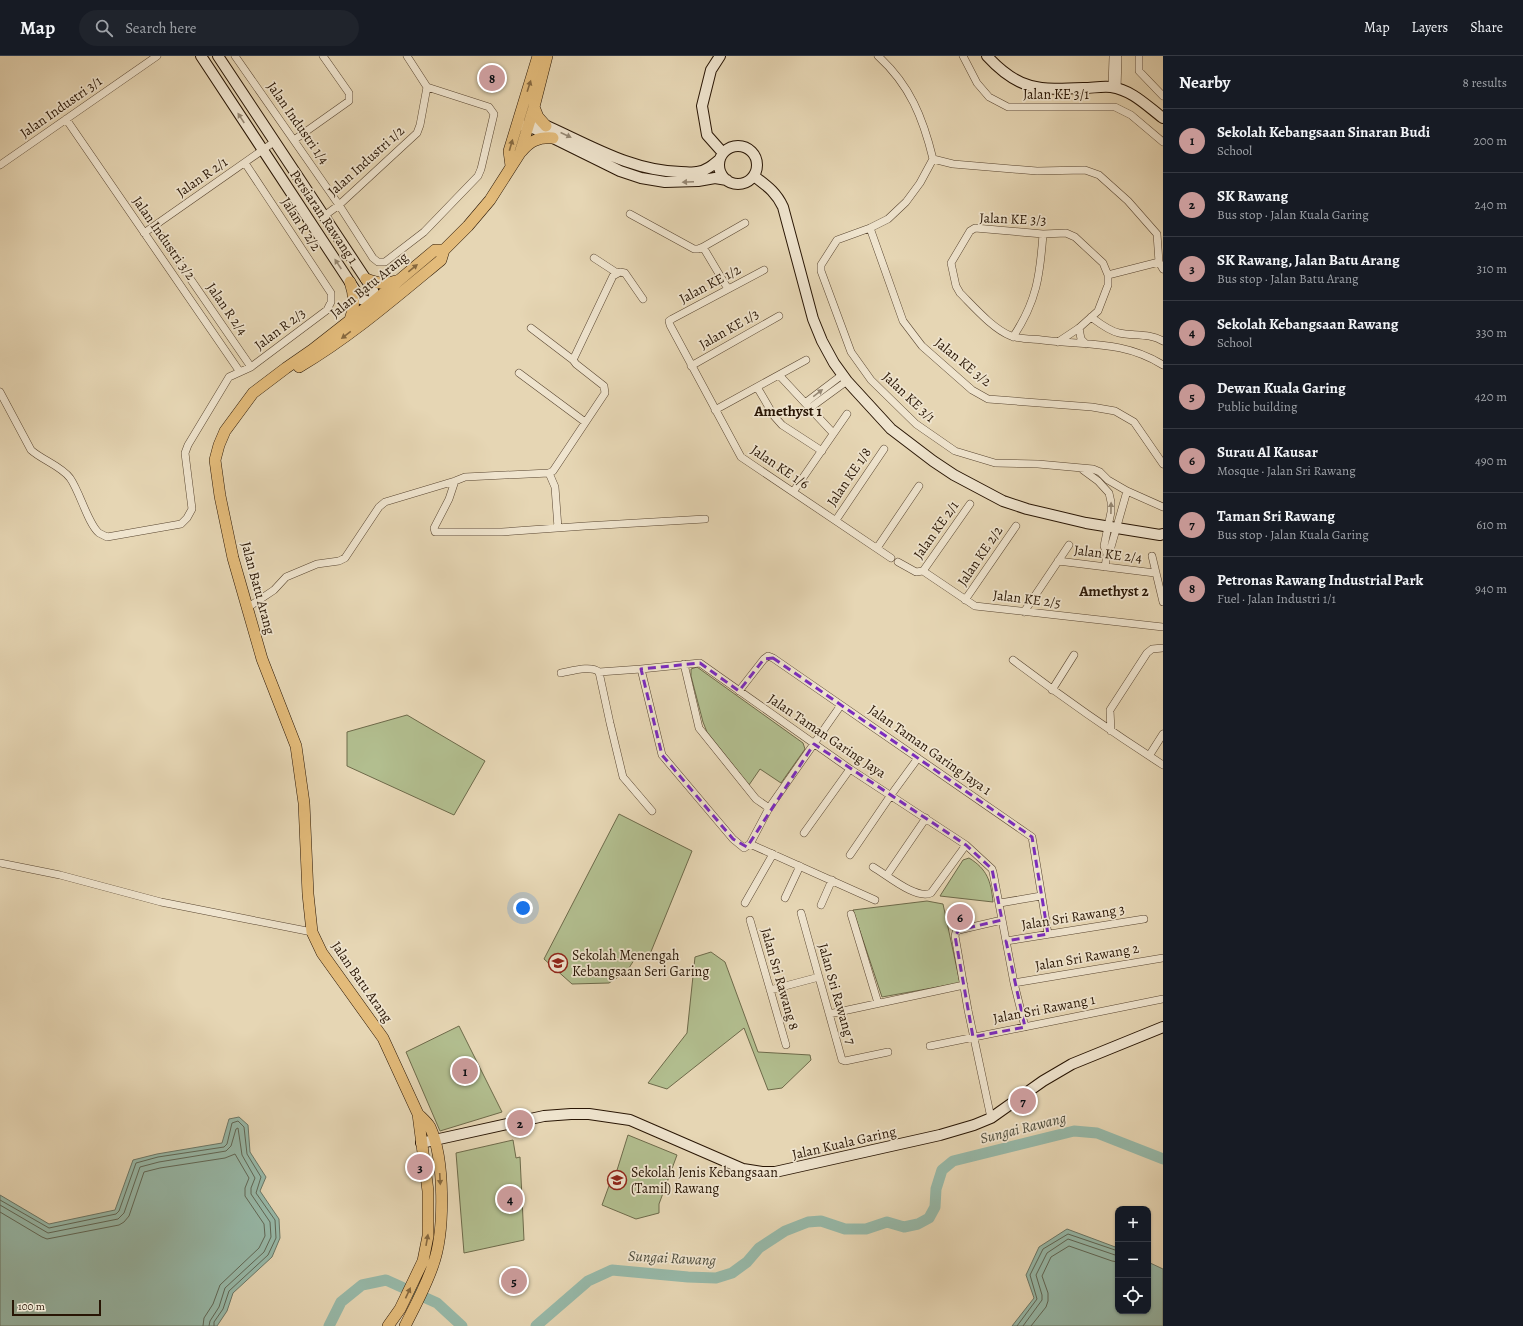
<!DOCTYPE html>
<meta charset="utf-8">
<style>
body{margin:0;font-family:Alegreya,serif;background:#20242c;color:#f1f3f6}
.controls{position:absolute;right:12px;bottom:12px;display:grid;overflow:hidden;border-radius:8px;box-shadow:0 1px 3px #0004}
.controls button{width:36px;height:36px;display:grid;place-items:center;padding:0;border:0;border-bottom:1px solid #363941;background:#171b24;color:#f1f3f6;font:20px sans-serif}
.scale{position:absolute;left:12px;bottom:10px;width:89px;box-sizing:border-box;padding-left:4px;border:2px solid #281504;border-top:0;font-size:11px;line-height:14px;white-space:nowrap;color:#281504;-webkit-text-stroke:3px #efe4ce;paint-order:stroke}
.you{position:absolute;left:523px;top:852px;width:14px;height:14px;margin:-10px;border:3px solid #fff;border-radius:50%;background:#1a73e8;box-shadow:0 0 0 6px #1a73e833}
.badge{display:grid;place-items:center;width:26px;height:26px;border-radius:50%;background:#c59692;color:#111;font-size:13px;font-weight:700}
.pin{position:absolute;translate:-50% -50%;border:2px solid #fff;box-shadow:0 1px 4px #0006}
.list{margin:0;padding:0;list-style:none}
h2{display:flex;justify-content:space-between;align-items:center;height:52px;margin:0;padding:0 16px;font-size:17px}
h2 small{font-size:13px;font-weight:400;color:#9ea1a6}
.list li{display:grid;grid-template-columns:26px 1fr auto;gap:12px;align-items:center;box-sizing:border-box;height:64px;padding:0 16px;border-top:1px solid #363941}
.list b{display:block;font-size:15px;white-space:nowrap}
.list p{margin:0;font-size:13px;white-space:nowrap;color:#9ea1a6}
.list em{font-size:13px;font-style:normal;color:#9ea1a6}
.icon{flex:none;width:22px;height:22px;fill:none;stroke:currentColor;stroke-width:2;stroke-linecap:round;stroke-linejoin:round}
.map{position:relative;flex:none;width:1163px;height:1270px;overflow:hidden}
header{display:flex;align-items:center;gap:24px;box-sizing:border-box;height:56px;padding:0 20px;background:#171b24;border-bottom:1px solid #363941}
header strong{font-size:19px}
nav{display:flex;gap:22px;margin-inline-start:auto;font-size:14px}
.search{width:280px;height:36px;background:#20242c;display:flex;align-items:center;gap:10px;box-sizing:border-box;padding:0 14px;border-radius:22px;color:#9ea1a6;font-size:15px}
main{display:flex}
aside{flex:1;background:#171b24}
.map>svg:first-child{display:block}
.green{fill:#b2be8f;stroke:#6d6a4a}
.water{fill:#97b9a9;stroke:#6b7767}
.lines{fill:none;stroke-linecap:round;stroke-linejoin:round}
.shore{stroke:#606756;stroke-width:1}
.river{stroke:#97b9a9;stroke-width:11}
.street-casing{stroke:#584530;stroke-width:8}
.secondary-casing{stroke:#281504;stroke-width:12}
.primary-casing{stroke:#281504;stroke-width:12}
.street{stroke:#efe4ce;stroke-width:7}
.secondary{stroke:#efe4ce;stroke-width:10}
.primary{stroke:#e3bb7a;stroke-width:11}
.oneway{fill:#86683f}
.oneway2{fill:#958773}
.marked{fill:none;stroke:#7b2cbf;stroke-width:3;stroke-dasharray:8 5;stroke-linejoin:round}
.labels{text-anchor:middle;dominant-baseline:central;stroke-width:3.5;stroke-linejoin:round;paint-order:stroke}
.street-label{font-size:14px;fill:#281504;stroke:#efe4ce}
.poi-label{font-size:14px;fill:#281504;stroke:#efe4ce;text-anchor:start}
.neighbourhood-label{font-size:15px;font-weight:bold;fill:#281504;stroke:#efe4ce}
.water-label{font-size:15px;font-style:italic;fill:#4f4e3e;stroke:#efe4ce}
</style>
<header>
<strong>Map</strong>
<div class="search"><svg class="icon" aria-label="search" viewBox="0 0 24 24"><circle cx="10" cy="10" r="6"/><path d="M15 15l6 6"/></svg>Search here</div>
<nav><a>Map</a><a>Layers</a><a>Share</a></nav>
</header>
<main>
<div class="map">
<svg width="1163" height="1270" viewBox="0 0 1163 1270">
<rect width="100%" height="100%" fill="#e6d6b4"/>
<filter id="stains"><feTurbulence type="fractalNoise" baseFrequency=".005" numOctaves="4"/><feColorMatrix values="0 0 0 0 .2 0 0 0 0 .09 0 0 0 0 .02 0 0 0 .5 -.17"/></filter>
<radialGradient id="worn" r=".72"><stop offset=".6" stop-color="#630" stop-opacity="0"/><stop offset="1" stop-color="#630" stop-opacity=".3"/></radialGradient>
<path class="green" d="M697,611L803,687L805,693L781,727L760,713L749,729L707,676L703,666L691,620V613Z
M407,659L485,705L454,759L347,710V676Z
M619,758L692,795L648,903L636,901L627,915L609,927L572,928L544,903Z
M969,802C987,813 991,825 993,846L940,840L963,804Z
M927,845L943,848L960,927L882,941L853,854Z
M711,896L725,906L758,996L810,999L811,1004L782,1032L768,1034L744,972L667,1033L648,1027L687,977L695,901Z
M459,970L502,1056L440,1075L406,996Z
M628,1079L677,1099L659,1148V1157L636,1163L602,1149L610,1127H613Z
M513,1084L516,1102L520,1101L524,1184L464,1197L456,1097Z"/>
<path class="water" d="M239,1061L248,1069L250,1096L266,1121L260,1135L279,1163L280,1182L272,1201L233,1237L227,1255L217,1270H0V1139L49,1168L115,1154L133,1104L157,1098L222,1087L229,1063Z
M1067,1173L1118,1192V1255H1148V1206L1163,1213V1270H1012L1034,1242L1026,1219L1039,1191Z"/>
<g class="lines">
<path class="shore" d="M0,1144L49,1172L116,1158L119,1155L136,1107L158,1101L224,1091L227,1088L232,1067L238,1065L244,1071L247,1098L261,1121L256,1137L275,1164L276,1182L268,1199L229,1235L223,1253L214,1266V1270
M0,1149L48,1177L118,1163L124,1157L140,1111L159,1106L226,1095L231,1090L236,1073L238,1072L242,1099L255,1122L251,1132V1138L270,1166L271,1181L264,1196L225,1232L219,1251L210,1265L209,1270
M0,1156L42,1181L47,1183L119,1169L124,1166L129,1160L144,1116L160,1112L225,1102L235,1098L249,1122L245,1132V1140L264,1168L265,1180L259,1192L220,1229L213,1248L204,1262L203,1270
M1017,1270L1037,1243L1030,1219L1043,1193L1068,1178L1118,1195
M1023,1270L1042,1244V1239L1036,1219L1047,1197L1068,1183L1118,1200
M1031,1270L1046,1251L1048,1245V1237L1042,1220L1051,1201L1069,1190L1112,1205L1118,1206"/>
<path class="river" d="M329,1270L341,1246L362,1229L386,1224L437,1247L462,1270
M536,1270L588,1225L612,1214L688,1221L716,1222L732,1217L747,1206L759,1192L785,1175L808,1166L821,1165L845,1173H866L887,1166L904,1171L918,1168L929,1162L935,1151L936,1133L942,1114L953,1105L1074,1075L1097,1077L1163,1103"/>
<g class="street-casing">
<path id="street" d="M235,0L339,149L373,202L378,206H385L424,176L478,120L481,113L494,58L489,51L427,31
M878,0C910,29 923,62 933,103L920,127L906,146L888,163L870,172L837,184L821,209V215L851,296L871,324L916,368L955,395L995,407L1038,408L1093,413L1100,416L1108,424L1127,435L1163,451
M963,0L977,27L989,41L1008,51H1115L1131,59L1163,86
M1139,0V15L1163,40
M1112,31L1113,1
M1117,33L1118,2
M66,63L240,316
M294,84L349,45V37L323,0
M933,103L953,108L1037,115L1085,114L1099,119L1128,145L1157,178L1159,206L1163,213
M0,109L157,0
M630,158L694,193H698L703,191L745,167
M324,160L339,149L417,77L420,69L427,31L407,0
M154,170L251,311
M870,172L903,265L922,290L972,334L988,343L1092,351L1115,355L1134,366L1163,408
M144,177L274,86
M703,191L728,233
M594,202L617,217
M764,214L672,263L669,265L670,269L741,401L891,502
M1108,219L1159,206
M1091,261C1099,267 1109,275 1119,277C1133,280 1150,277 1163,285
M1079,272L1081,283L1086,288
M1013,281C1037,245 1040,219 1043,178
M1058,286L1079,272L1098,255L1108,229V219L1103,207L1075,181L1066,177L1043,178L975,172L970,175L951,207L956,230L960,237C974,251 993,273 1011,280C1020,283 1032,283 1042,284C1087,290 1122,284 1163,309
M573,304L613,220L620,216L625,217L643,243
M691,310L779,260
M519,317L585,366
M779,319L833,377
M757,331L774,360L782,369L822,395
M0,336L31,394C42,404 61,410 70,422C80,436 88,468 99,477C101,478 105,480 107,481L181,468L187,462L192,453L185,397L188,389L229,321L251,311L327,254L331,246V237L245,107
M805,347L842,319
M810,352L847,325
M715,354L806,304
M1083,414L1098,425L1109,437L1111,446V456L1104,490L1107,498L1105,511
M549,417L555,431L558,472
M455,425L449,443L434,472L435,476H502L585,470L705,463
M793,436L847,358
M836,464L884,393
M877,492L919,430
M1107,498L1111,491L1127,435
M1152,500L1163,546
M1058,505L1155,517
M898,506L916,516L923,515
M923,515L975,550L1163,571
M923,515L970,448
M965,544L1016,470
M247,552L274,534L286,521L317,508L339,505L345,502L379,451L385,446L455,425L465,421L549,417L553,415L605,337L604,330L576,308L573,304L531,272
M1024,556L1069,489
M1013,604C1062,641 1112,676 1163,709
M684,608L699,672L756,743L769,752
M641,613L662,699L733,783L744,792L750,788L769,752L841,649
M599,616L610,667L623,721L652,755
M561,617C572,615 591,609 599,616L641,613L700,607L850,713L966,789L992,813L993,816L1014,927L1025,971
M1052,634L1074,599
M739,635L764,603L768,600L773,602L1032,781L1048,878
M1111,675L1110,654L1147,597L1152,593L1163,592
M1149,700L1163,678
M804,777L850,713
M750,788L875,844
M850,799L891,739L918,702
M0,807L60,819L161,846L312,876
M873,811C887,819 916,844 931,837L966,789
M887,819L926,762
M785,842L800,810
M745,847L773,798
M1000,847L1041,840
M821,849L832,824
M801,857L842,1004L845,1005L888,996
M851,858L878,947
M750,864L786,989
M1006,885L1144,863
M1014,927L1163,902
M770,934L819,921
M829,958L964,929
M930,990L1163,943
M991,1062L968,954L955,880L956,876L959,874L1002,864"/>
</g>
<g class="secondary-casing">
<path id="secondary" d="M201,0L361,243L372,247L374,240L373,234L218,0
M720,0L711,14L702,50L707,79L723,97
M987,0C1019,35 1039,34 1084,32C1092,32 1102,30 1111,31C1132,34 1147,50 1163,62
M538,66C585,86 629,115 681,116C686,116 692,117 697,116C706,115 713,109 720,103
M521,69L535,73L620,115L641,122L665,126L698,125L715,122L727,124
M719 109a19 19 0 1 1 38 0a19 19 0 1 1-38 0Z
M754,120C767,130 776,136 783,151L813,263L822,285L834,307L847,325L891,373L933,405L954,419L1003,445L1027,453L1086,467L1160,479L1163,478
M421,1087L544,1060L571,1058H589L630,1064L743,1113L762,1116H775L940,1079L974,1069L991,1062L1043,1025L1072,1008L1163,971"/>
</g>
<g class="primary-casing">
<path id="primary" d="M534,51L538,61L546,70
M521,96C530,85 538,81 553,82
M511,110L509,95L538,0
M366,223C377,227 384,229 396,225
M350,264C355,251 355,240 350,226
M299,311C350,281 395,242 441,204L444,194
M388,1270L400,1253L423,1205L428,1180V1135L418,1058L383,982L322,897L312,876L308,838L304,747L296,690L262,603L233,502L220,440L215,404L219,389L225,375L253,337L286,312L312,294L372,247L435,194H444L468,170L490,144L520,97L534,51L547,0
M405,1270C415,1250 426,1230 433,1209C445,1176 445,1103 430,1071C427,1066 422,1062 418,1058"/>
</g>
<use href="#street" class="street"/>
<use href="#secondary" class="secondary"/>
<use href="#primary" class="primary"/>
</g>
<defs><path id="oneway-solid" d="M-6-.8H1V-3.2L6.5 0L1 3.2V.8H-6Z"/></defs>
<g class="oneway">
<use href="#oneway-solid" transform="translate(529 30) rotate(-72)"/>
<use href="#oneway-solid" transform="translate(511 89) rotate(-74)"/>
<use href="#oneway-solid" transform="translate(413 212) rotate(-39)"/>
<use href="#oneway-solid" transform="translate(346 279) rotate(143)"/>
<use href="#oneway-solid" transform="translate(440 1123) rotate(87)"/>
<use href="#oneway-solid" transform="translate(427 1184) rotate(-80)"/>
<use href="#oneway-solid" transform="translate(408 1237) rotate(-65)"/>
</g>
<g class="oneway2">
<use href="#oneway-solid" transform="translate(241 62) rotate(-123)"/>
<use href="#oneway-solid" transform="translate(566 79) rotate(25)"/>
<use href="#oneway-solid" transform="translate(688 126) rotate(177)"/>
<use href="#oneway-solid" transform="translate(338 208) rotate(-124)"/>
<use href="#oneway-solid" transform="translate(818 337) rotate(-37)"/>
<use href="#oneway-solid" transform="translate(1111 452) rotate(-89)"/>
</g>
<path class="marked" d="M773,602L1032,781L1048,878L1006,885L1025,971L973,981L955,880L959,874L1002,864L992,813L966,789L814,688L747,791L733,783L662,699L641,613L700,607L739,635L764,603Z"/>
<defs>
<g id="school-ring" transform="scale(1)"><circle r="9.5" fill="#efe4ce" stroke="#8f2418" stroke-width="1.5"/><path d="M0-5L7-2L0 1L-7-2ZM-4 1L0 2.5L4 1V4Q0 6-4 4Z" fill="#8f2418"/></g>
</defs>
<g fill-rule="evenodd">
<use href="#school-ring" x="558" y="907"/>
<use href="#school-ring" x="617" y="1124"/>
</g>
<g class="labels">
<g class="street-label">
<text x="1056" y="38">Jalan KE 3/1</text>
<text transform="translate(61 51) rotate(-35)">Jalan Industri 3/1</text>
<text transform="translate(298 67) rotate(55)">Jalan Industri 1/4</text>
<text transform="translate(366 105) rotate(-42)">Jalan Industri 1/2</text>
<text transform="translate(202 121) rotate(-35)">Jalan R 2/1</text>
<text transform="translate(324 161) rotate(56)">Persiaran Rawang 1</text>
<text transform="translate(1013 163) rotate(2)">Jalan KE 3/3</text>
<text transform="translate(301 168) rotate(57)">Jalan R 2/2</text>
<text transform="translate(164 182) rotate(55)">Jalan Industri 3/2</text>
<text transform="translate(710 228) rotate(-28)">Jalan KE 1/2</text>
<text transform="translate(369 229) rotate(-39)">Jalan Batu Arang</text>
<text transform="translate(227 253) rotate(55)">Jalan R 2/4</text>
<text transform="translate(280 273) rotate(-37)">Jalan R 2/3</text>
<text transform="translate(729 273) rotate(-30)">Jalan KE 1/3</text>
<text transform="translate(963 306) rotate(39)">Jalan KE 3/2</text>
<text transform="translate(909 341) rotate(43)">Jalan KE 3/1</text>
<text transform="translate(780 411) rotate(34)">Jalan KE 1/6</text>
<text transform="translate(849 421) rotate(-56)">Jalan KE 1/8</text>
<text transform="translate(936 474) rotate(-55)">Jalan KE 2/1</text>
<text transform="translate(1108 498) rotate(7)">Jalan KE 2/4</text>
<text transform="translate(980 500) rotate(-56)">Jalan KE 2/2</text>
<text transform="translate(258 532) rotate(75)">Jalan Batu Arang</text>
<text transform="translate(1027 543) rotate(7)">Jalan KE 2/5</text>
<text transform="translate(827 680) rotate(34)">Jalan Taman Garing Jaya</text>
<text transform="translate(930 694) rotate(35)">Jalan Taman Garing Jaya 1</text>
<text transform="translate(1073 861) rotate(-9)">Jalan Sri Rawang 3</text>
<text transform="translate(1087 901) rotate(-10)">Jalan Sri Rawang 2</text>
<text transform="translate(780 923) rotate(74)">Jalan Sri Rawang 8</text>
<text transform="translate(362 926) rotate(55)">Jalan Batu Arang</text>
<text transform="translate(837 938) rotate(74)">Jalan Sri Rawang 7</text>
<text transform="translate(1044 953) rotate(-11)">Jalan Sri Rawang 1</text>
<text transform="translate(844 1087) rotate(-13)">Jalan Kuala Garing</text>
</g>
<g class="poi-label">
<text x="572" y="899">Sekolah Menengah<tspan x="572" dy="16">Kebangsaan Seri Garing</tspan></text>
<text x="631" y="1116">Sekolah Jenis Kebangsaan<tspan x="631" dy="16">(Tamil) Rawang</tspan></text>
</g>
<g class="neighbourhood-label">
<text x="788" y="355">Amethyst 1</text>
<text x="1114" y="535">Amethyst 2</text>
</g>
<g class="water-label">
<text transform="translate(1023 1072) rotate(-14)">Sungai Rawang</text>
<text transform="translate(672 1202) rotate(3)">Sungai Rawang</text>
</g>
</g>
<rect width="100%" height="100%" filter="url(#stains)"/>
<rect width="100%" height="100%" fill="url(#worn)"/>
</svg>
<div class="controls">
<button>+</button>
<button>−</button>
<button><svg class="icon" aria-label="locate" viewBox="0 0 24 24"><circle cx="12" cy="12" r="6"/><path d="M12 2v4M12 18v4M2 12h4M18 12h4"/></svg></button>
</div>
<div class="scale">100 m</div>
<div class="you"></div>
<div class="pin badge" style="left:465px;top:1015px">1</div>
<div class="pin badge" style="left:520px;top:1067px">2</div>
<div class="pin badge" style="left:420px;top:1111px">3</div>
<div class="pin badge" style="left:510px;top:1143px">4</div>
<div class="pin badge" style="left:514px;top:1225px">5</div>
<div class="pin badge" style="left:960px;top:861px">6</div>
<div class="pin badge" style="left:1023px;top:1045px">7</div>
<div class="pin badge" style="left:492px;top:22px">8</div>
</div>
<aside>
<h2>Nearby<small>8 results</small></h2>
<ul class="list">
<li><span class="badge">1</span><div><b>Sekolah Kebangsaan Sinaran Budi</b><p>School</p></div><em>200 m</em></li>
<li><span class="badge">2</span><div><b>SK Rawang</b><p>Bus stop · Jalan Kuala Garing</p></div><em>240 m</em></li>
<li><span class="badge">3</span><div><b>SK Rawang, Jalan Batu Arang</b><p>Bus stop · Jalan Batu Arang</p></div><em>310 m</em></li>
<li><span class="badge">4</span><div><b>Sekolah Kebangsaan Rawang</b><p>School</p></div><em>330 m</em></li>
<li><span class="badge">5</span><div><b>Dewan Kuala Garing</b><p>Public building</p></div><em>420 m</em></li>
<li><span class="badge">6</span><div><b>Surau Al Kausar</b><p>Mosque · Jalan Sri Rawang</p></div><em>490 m</em></li>
<li><span class="badge">7</span><div><b>Taman Sri Rawang</b><p>Bus stop · Jalan Kuala Garing</p></div><em>610 m</em></li>
<li><span class="badge">8</span><div><b>Petronas Rawang Industrial Park</b><p>Fuel · Jalan Industri 1/1</p></div><em>940 m</em></li>
</ul>
</aside>
</main>
